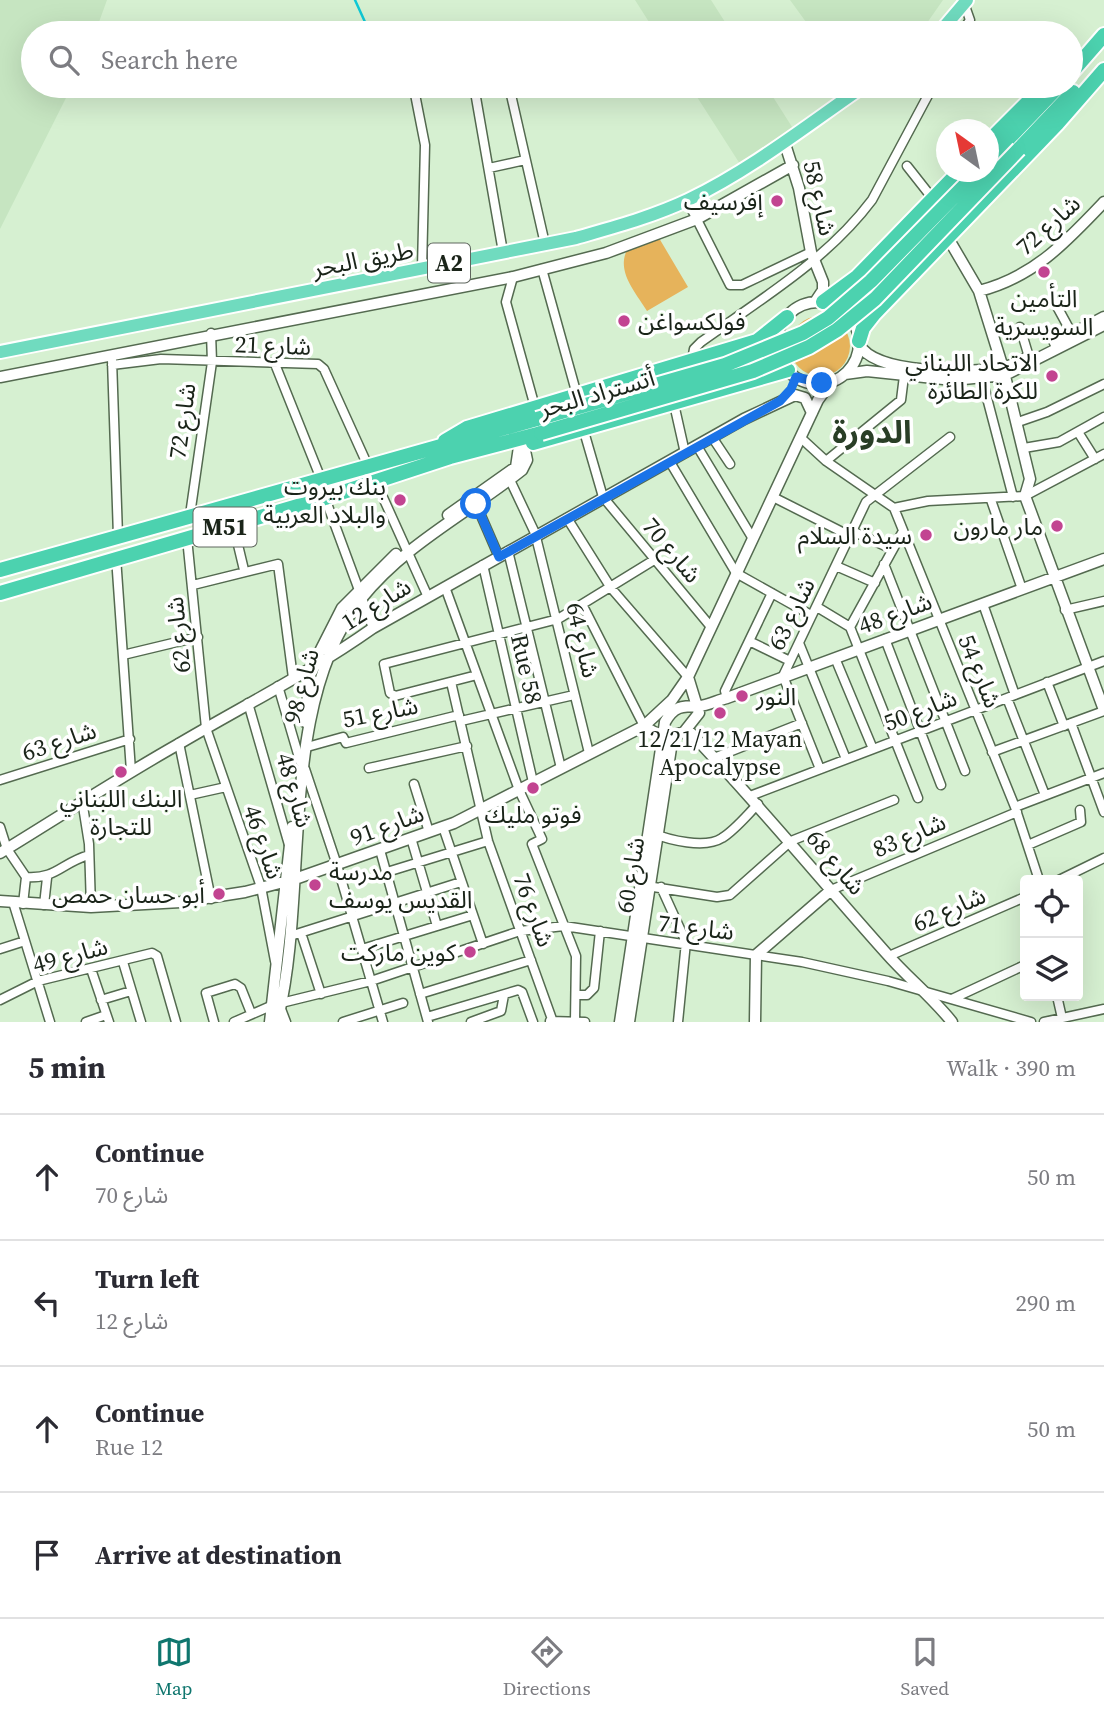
<!DOCTYPE html>
<meta charset="utf-8">
<style>
body{margin:0;font-family:"Source Serif 4","Noto Sans Arabic",serif;background:#f2f2f3;color:#2b2b33}
.controls{position:absolute;right:21px;bottom:21px;display:grid;overflow:hidden;border-radius:7px;box-shadow:0 7px 28px #0002}
.controls button{width:63px;height:63px;display:grid;place-items:center;padding:0;border:0;border-bottom:2px solid #e1e1e2;background:#fff;color:#2b2b33;font:35px sans-serif}
.compass{position:absolute;left:936px;top:119px;width:63px;height:63px;border-radius:50%;background:#fff;box-shadow:0 7px 28px #0002;rotate:327deg}
.stop{position:absolute;width:21px;height:21px;margin:-16px;border:5px solid #1a73e8;border-radius:50%;background:#fff}
.stop.end{background:#1a73e8;border-color:#fff;box-shadow:0 2px 7px #0008}
.list{margin:0;padding:0;list-style:none}
h2{display:flex;justify-content:space-between;align-items:center;height:91px;margin:0;padding:0 28px;font-size:30px}
h2 small{font-size:23px;font-weight:400;color:#7c7c81}
.list li{display:grid;grid-template-columns:46px 1fr auto;gap:21px;align-items:center;box-sizing:border-box;height:126px;padding:0 28px;border-top:2px solid #e1e1e2}
.list b{display:block;font-size:26px;white-space:nowrap}
.list p{margin:0;font-size:23px;white-space:nowrap;color:#7c7c81}
.list em{font-size:23px;font-style:normal;color:#7c7c81}
.icon{flex:none;width:38px;height:38px;fill:none;stroke:currentColor;stroke-width:2;stroke-linecap:round;stroke-linejoin:round}
.map{position:relative;flex:none;width:1104px;height:1022px;overflow:hidden}
.search{position:absolute;background:#fff;box-shadow:0 7px 28px #0002;left:21px;right:21px;top:21px;height:77px;display:flex;align-items:center;gap:18px;box-sizing:border-box;padding:0 24px;border-radius:38px;color:#7c7c81;font-size:26px}
.sheet{height:595px;background:#fff}
nav{display:flex;justify-content:space-around;align-items:center;box-sizing:border-box;height:98px;border-top:2px solid #e1e1e2;background:#fff;font-size:19px;color:#7c7c81}
nav a{display:grid;justify-items:center;gap:4px}
nav .on{color:#0f766e}
.map>svg:first-child{display:block}
.built{fill:#c6e5c1}
.green{fill:#e6b35b}
.lines{fill:none;stroke-linecap:round;stroke-linejoin:round}
.stream{stroke:#10c9d6;stroke-width:2.5}
.minor-casing{stroke:#546a50;stroke-width:11}
.tertiary-casing{stroke:#546a50;stroke-width:13}
.trunk-casing{stroke:#fff;stroke-width:16}
.motorway-casing{stroke:#fff;stroke-width:18}
.minor{stroke:#fff;stroke-width:8}
.tertiary{stroke:#fff;stroke-width:10}
.trunk{stroke:#70dbbf;stroke-width:12}
.motorway{stroke:#4cd2af;stroke-width:14}
.motorway-bridge-casing{stroke:#fff;stroke-width:18;stroke-linecap:butt}
.motorway-bridge{stroke:#4cd2af;stroke-width:14}
.route{stroke:#1a73e8;stroke-width:9}
.poi-dot{fill:#c24491;stroke:#fff;stroke-width:2.5}
.labels{text-anchor:middle;dominant-baseline:central;stroke-width:7;stroke-linejoin:round;paint-order:stroke}
.shield{fill:#fff;stroke:#5f665e;stroke-width:2}
.shield-label{font-size:23px;font-weight:bold;fill:#1a2419}
.street-label{font-size:24px;fill:#1a2419;stroke:#fff}
.poi-label{font-size:24px;fill:#1a2419;stroke:#fff;text-anchor:end}
.district-label{font-size:32px;font-weight:bold;fill:#293e26;stroke:#fff}
</style>
<div class="map">
<svg width="1104" height="1022" viewBox="0 0 1104 1022">
<rect width="100%" height="100%" fill="#d6f0d1"/>
<path class="built" d="M0,0H107L95,33H33V86H72L0,229Z
M635,0H711L732,33H656Z
M790,0H943L920,33H814Z
M690,86H766L794,130L740,164Z"/>
<path class="green" d="M659,238L688,287L647,311C636,293 616,272 627,250Z
M790 346a30 30 0 1 1 60 0a30 30 0 1 1-60 0Z"/>
<g class="lines">
<path class="stream" d="M355,0L370,33"/>
<g class="minor-casing">
<path id="minor" d="M961,33L970,20L964,3
M474,86L503,252
M509,86L545,244
M414,89L425,145L422,268
M907,166L933,199
M489,168L525,160
M687,200L730,285H742L811,252
M542,269L577,395
M513,277L506,302L535,407
M1054,301L1072,334
M1020,327L1029,357
M112,360L118,536
M692,360L694,349L701,342C761,299 827,260 872,200L933,86
M275,364L321,479
M112,365L161,359L318,364L324,369L368,466
M982,379L1013,497
M674,404L685,453
M1018,422L1047,412L1104,384
M583,428L603,497L711,627
M1078,432L1095,459
M712,437L730,464
M801,438L826,461L894,508L1015,807L1039,880
M697,446L753,539
M1024,448L1059,442L1104,417
M826,461L901,400L904,376
M670,462L736,573L811,615
M510,480L535,533L589,753
M376,482L428,597
M773,497L850,536
M325,498L373,628
M991,500L1022,589
M476,504L499,557
M894,508L928,501L1025,496L1104,454
M190,515L212,362L211,333
M567,518L611,588L688,677
M233,524L244,570
M852,531L892,549
M187,538L206,728L261,887L275,961
M508,551L561,768
M116,557L131,771
M884,564L965,771
M483,565L533,782
M836,566L875,583
M193,585L278,564L293,678
M445,587L519,790L542,839L532,844L576,956L575,1022
M983,604L1015,695
M583,606L644,726
M817,607L850,627
M1065,610L1104,601
M850,627L918,798
M850,627L903,531
M885,639L941,785
M749,641L790,661
M799,643L846,759
M123,655L198,637
M835,658L873,749
M477,675L395,696L390,693L384,664L558,619L654,560
M451,682L488,841L553,1022
M1047,682L1064,726
M278,686L300,761
M727,698L725,691L772,593
M1007,698L1045,795
M248,703L289,845
M461,721L574,695
M1071,723L1104,812
M179,743L211,899
M307,747L343,737L346,743L459,715
M992,752L1104,711
M714,758L802,723
M369,768L467,746
M305,769L337,865L383,1022
M820,769L783,676L866,502L950,437
M0,780L130,739
M414,784L429,832
M190,795L226,787
M750,796L1104,661
M82,800L89,844L91,907
M1015,807L1104,773
M0,827L7,849L26,877C57,879 61,863 89,855
M443,827L483,944
M652,833C669,840 705,849 722,838C735,830 747,815 758,804
M411,838L437,926
M1028,845L1081,822L1080,810
M380,850L428,1022
M387,872L488,841
M1059,880L1104,858
M647,886L717,897L730,895L791,841L894,800
M661,887L686,942L678,1022
M831,890L1017,812
M13,902L50,1022
M23,904L26,877
M44,905L47,878
M301,933L321,994
M290,936L461,882
M0,949L25,941
M362,949L473,915
M889,956L1025,897
M123,962L141,1022
M91,969L109,1022
M420,994L531,960
M576,995H587L594,988L600,931
M1057,996L1062,1018
M952,999L1025,965
M0,1000L38,981L152,953L157,956L176,1022
M101,1000L131,991
M281,1009L286,1022
M427,1017L518,990L522,992L533,1022
M550,1021L585,1022
M86,1022L106,1015
M214,1022L206,993L235,984L241,988L251,1013
M234,1022L273,1005L371,981L520,931L564,926L802,962L888,981L1031,1022
M343,1022L403,1003
M471,1022L501,1011L504,995
M1044,1022L1104,1009"/>
</g>
<g class="tertiary-casing">
<path id="tertiary" d="M785,144L799,188L811,252L823,282V290L815,302
M948,238L979,291L1003,368L1030,479L1025,496L1104,710
M979,291C1034,277 1066,242 1104,202
M777 343a41 41 0 1 1 82 0a41 41 0 1 1-82 0Z
M1055,343L1104,317
M859,344C874,375 970,373 1001,368C1009,367 1018,362 1026,358
M845,374L867,371L953,380L1005,375L1104,325
M0,377L513,277L606,253L697,219L793,165
M448,515L516,467L519,447
M305,722L311,669L342,608L396,554
M644,726L672,700L688,677
M687,729C756,801 819,878 886,953C907,977 932,997 952,1022
M0,853C59,817 117,779 177,745C243,706 311,672 373,628L744,419L795,395L805,398L812,413
M0,901L91,907L181,902L245,892L295,879L454,823L644,726L664,738L684,732L699,713L688,677L818,400L831,382
M270,1022L292,827
M277,1022C310,893 276,707 361,599C405,544 468,513 522,470L527,460L524,446
M620,1022L665,722C674,706 682,706 699,706C707,706 718,700 727,698L1104,559
M629,1022L673,735
M755,1022L756,955L831,890"/>
</g>
<g class="trunk-casing">
<path id="trunk" d="M939,33L967,0
M0,352L576,238C614,227 652,217 688,200C752,169 806,126 864,86"/>
</g>
<g class="motorway-casing">
<path id="motorway" d="M1071,73L1104,35
M988,142L1044,86
M1019,149L1073,92
M988,160L1059,86
M823,302L857,277L959,172
M859,341L863,328L874,314L1057,124L1104,70
M445,441L467,428L757,341L787,317
M533,443L788,370
M0,570L537,419
M0,593L325,498L450,457L541,433"/>
</g>
<use href="#minor" class="minor"/>
<use href="#tertiary" class="tertiary"/>
<use href="#trunk" class="trunk"/>
<use href="#motorway" class="motorway"/>
<g class="motorway-bridge-casing">
<path id="motorway-bridge" d="M537,419L725,365L803,333L828,318L871,281L978,172
M541,433L753,371L809,347L837,330L875,299L1019,149"/>
</g>
<use href="#motorway-bridge" class="motorway-bridge"/>
</g>
<g class="lines">
<path class="route" d="M476,504L499,557L780,401L791,389L796,377L822,383"/>
</g>
<g class="poi-dot">
<circle cx="777" cy="201" r="7"/>
<circle cx="1044" cy="272" r="7"/>
<circle cx="624" cy="321" r="7"/>
<circle cx="1052" cy="376" r="7"/>
<circle cx="400" cy="500" r="7"/>
<circle cx="1057" cy="526" r="7"/>
<circle cx="926" cy="535" r="7"/>
<circle cx="742" cy="696" r="7"/>
<circle cx="720" cy="713" r="7"/>
<circle cx="121" cy="772" r="7"/>
<circle cx="533" cy="788" r="7"/>
<circle cx="315" cy="885" r="7"/>
<circle cx="219" cy="894" r="7"/>
<circle cx="470" cy="952" r="7"/>
</g>
<g class="labels">
<g class="shield">
<rect x="428" y="243.5" width="42" height="39" rx="5"/>
<rect x="193.5" y="507.5" width="63" height="39" rx="5"/>
</g>
<g class="shield-label">
<text x="449" y="263">A2</text>
<text x="225" y="527">M51</text>
</g>
<g class="street-label">
<text transform="translate(820 198) rotate(77)">شارع 58</text>
<text transform="translate(1048 225) rotate(-42)">شارع 72</text>
<text transform="translate(363 259) rotate(-11)">طريق البحر</text>
<text transform="translate(273 345) rotate(2)">شارع 21</text>
<text transform="translate(597 393) rotate(-16)">أتستراد البحر</text>
<text transform="translate(182 421) rotate(-82)">شارع 72</text>
<text transform="translate(672 550) rotate(50)">شارع 70</text>
<text transform="translate(376 604) rotate(-32)">شارع 12</text>
<text transform="translate(895 613) rotate(-20)">شارع 48</text>
<text transform="translate(791 614) rotate(-64)">شارع 63</text>
<text transform="translate(178 635) rotate(-96)">شارع 62</text>
<text transform="translate(583 640) rotate(77)">شارع 64</text>
<text transform="translate(527 669) rotate(77)">Rue 58</text>
<text transform="translate(980 671) rotate(68)">شارع 54</text>
<text transform="translate(301 686) rotate(-75)">شارع 98</text>
<text transform="translate(920 710) rotate(-21)">شارع 50</text>
<text transform="translate(380 712) rotate(-11)">شارع 51</text>
<text transform="translate(59 741) rotate(-18)">شارع 63</text>
<text transform="translate(295 790) rotate(74)">شارع 48</text>
<text transform="translate(387 825) rotate(-20)">شارع 91</text>
<text transform="translate(909 835) rotate(-23)">شارع 83</text>
<text transform="translate(264 842) rotate(71)">شارع 46</text>
<text transform="translate(836 862) rotate(50)">شارع 68</text>
<text transform="translate(630 875) rotate(-81)">شارع 60</text>
<text transform="translate(949 909) rotate(-24)">شارع 62</text>
<text transform="translate(534 910) rotate(70)">شارع 76</text>
<text transform="translate(696 927) rotate(7)">شارع 71</text>
<text transform="translate(70 955) rotate(-15)">شارع 49</text>
</g>
<g class="poi-label">
<text x="763" y="201">إفرسيف</text>
<text x="1044" y="298" text-anchor="middle">التأمين<tspan x="1044" dy="28">السويسرية</tspan></text>
<text x="638" y="321" text-anchor="start">فولكسواغن</text>
<text x="1038" y="362">الاتحاد اللبناني<tspan x="1038" dy="28">للكرة الطائرة</tspan></text>
<text x="386" y="486">بنك بيروت<tspan x="386" dy="28">والبلاد العربية</tspan></text>
<text x="1043" y="526">مار مارون</text>
<text x="912" y="535">سيدة السلام</text>
<text x="756" y="696" text-anchor="start">النور</text>
<text x="720" y="738" text-anchor="middle">12/21/12 Mayan<tspan x="720" dy="28">Apocalypse</tspan></text>
<text x="121" y="798" text-anchor="middle">البنك اللبناني<tspan x="121" dy="28">للتجارة</tspan></text>
<text x="533" y="814" text-anchor="middle">فوتو مليك</text>
<text x="329" y="871" text-anchor="start">مدرسة<tspan x="329" dy="28">القديس يوسف</tspan></text>
<text x="205" y="894">أبو حسان حمص</text>
<text x="456" y="952">كوين ماركت</text>
</g>
<g class="district-label">
<text x="872" y="432">الدورة</text>
</g>
</g>
</svg>
<div class="controls">
<button><svg class="icon" aria-label="locate" viewBox="0 0 24 24"><circle cx="12" cy="12" r="6"/><path d="M12 2v4M12 18v4M2 12h4M18 12h4"/></svg></button>
<button><svg class="icon" aria-label="layers" viewBox="0 0 24 24"><path d="M12 4l9 5-9 5-9-5zM3 14l9 5 9-5"/></svg></button>
</div>
<svg class="compass" viewBox="-18 -18 36 36"><path d="M0-13l5 13h-10z" fill="#e53935"/><path d="M0 13l5-13h-10z" fill="#7c7c81"/></svg>
<div class="stop" style="left:476px;top:504px"></div>
<div class="stop end" style="left:822px;top:383px"></div>
<div class="search"><svg class="icon" aria-label="search" viewBox="0 0 24 24"><circle cx="10" cy="10" r="6"/><path d="M15 15l6 6"/></svg>Search here</div>
</div>
<section class="sheet">
<h2>5 min<small>Walk · 390 m</small></h2>
<ul class="list">
<li><svg class="icon" aria-label="ahead" viewBox="0 0 24 24"><path d="M12 20V5M6 11l6-6 6 6"/></svg><div><b>Continue</b><p>شارع 70</p></div><em>50 m</em></li>
<li><svg class="icon" aria-label="left" viewBox="0 0 24 24"><path d="M17 20v-9H6M10 6l-5 5 5 5"/></svg><div><b>Turn left</b><p>شارع 12</p></div><em>290 m</em></li>
<li><svg class="icon" aria-label="ahead" viewBox="0 0 24 24"><path d="M12 20V5M6 11l6-6 6 6"/></svg><div><b>Continue</b><p>Rue 12</p></div><em>50 m</em></li>
<li><svg class="icon" aria-label="arrive" viewBox="0 0 24 24"><path d="M6 21V4h12l-3 4 3 4H6"/></svg><div><b>Arrive at destination</b></div></li>
</ul>
</section>
<nav>
<a class="on"><svg class="icon" aria-label="map" viewBox="0 0 24 24"><path d="M3 6l6-2 6 2 6-2v14l-6 2-6-2-6 2zM9 4v14M15 6v14"/></svg>Map</a>
<a><svg class="icon" aria-label="directions" viewBox="0 0 24 24"><path d="M12 3l9 9-9 9-9-9zM9 14v-3h6M13 9l2 2-2 2"/></svg>Directions</a>
<a><svg class="icon" aria-label="saved" viewBox="0 0 24 24"><path d="M7 4h10v16l-5-4-5 4z"/></svg>Saved</a>
</nav>
